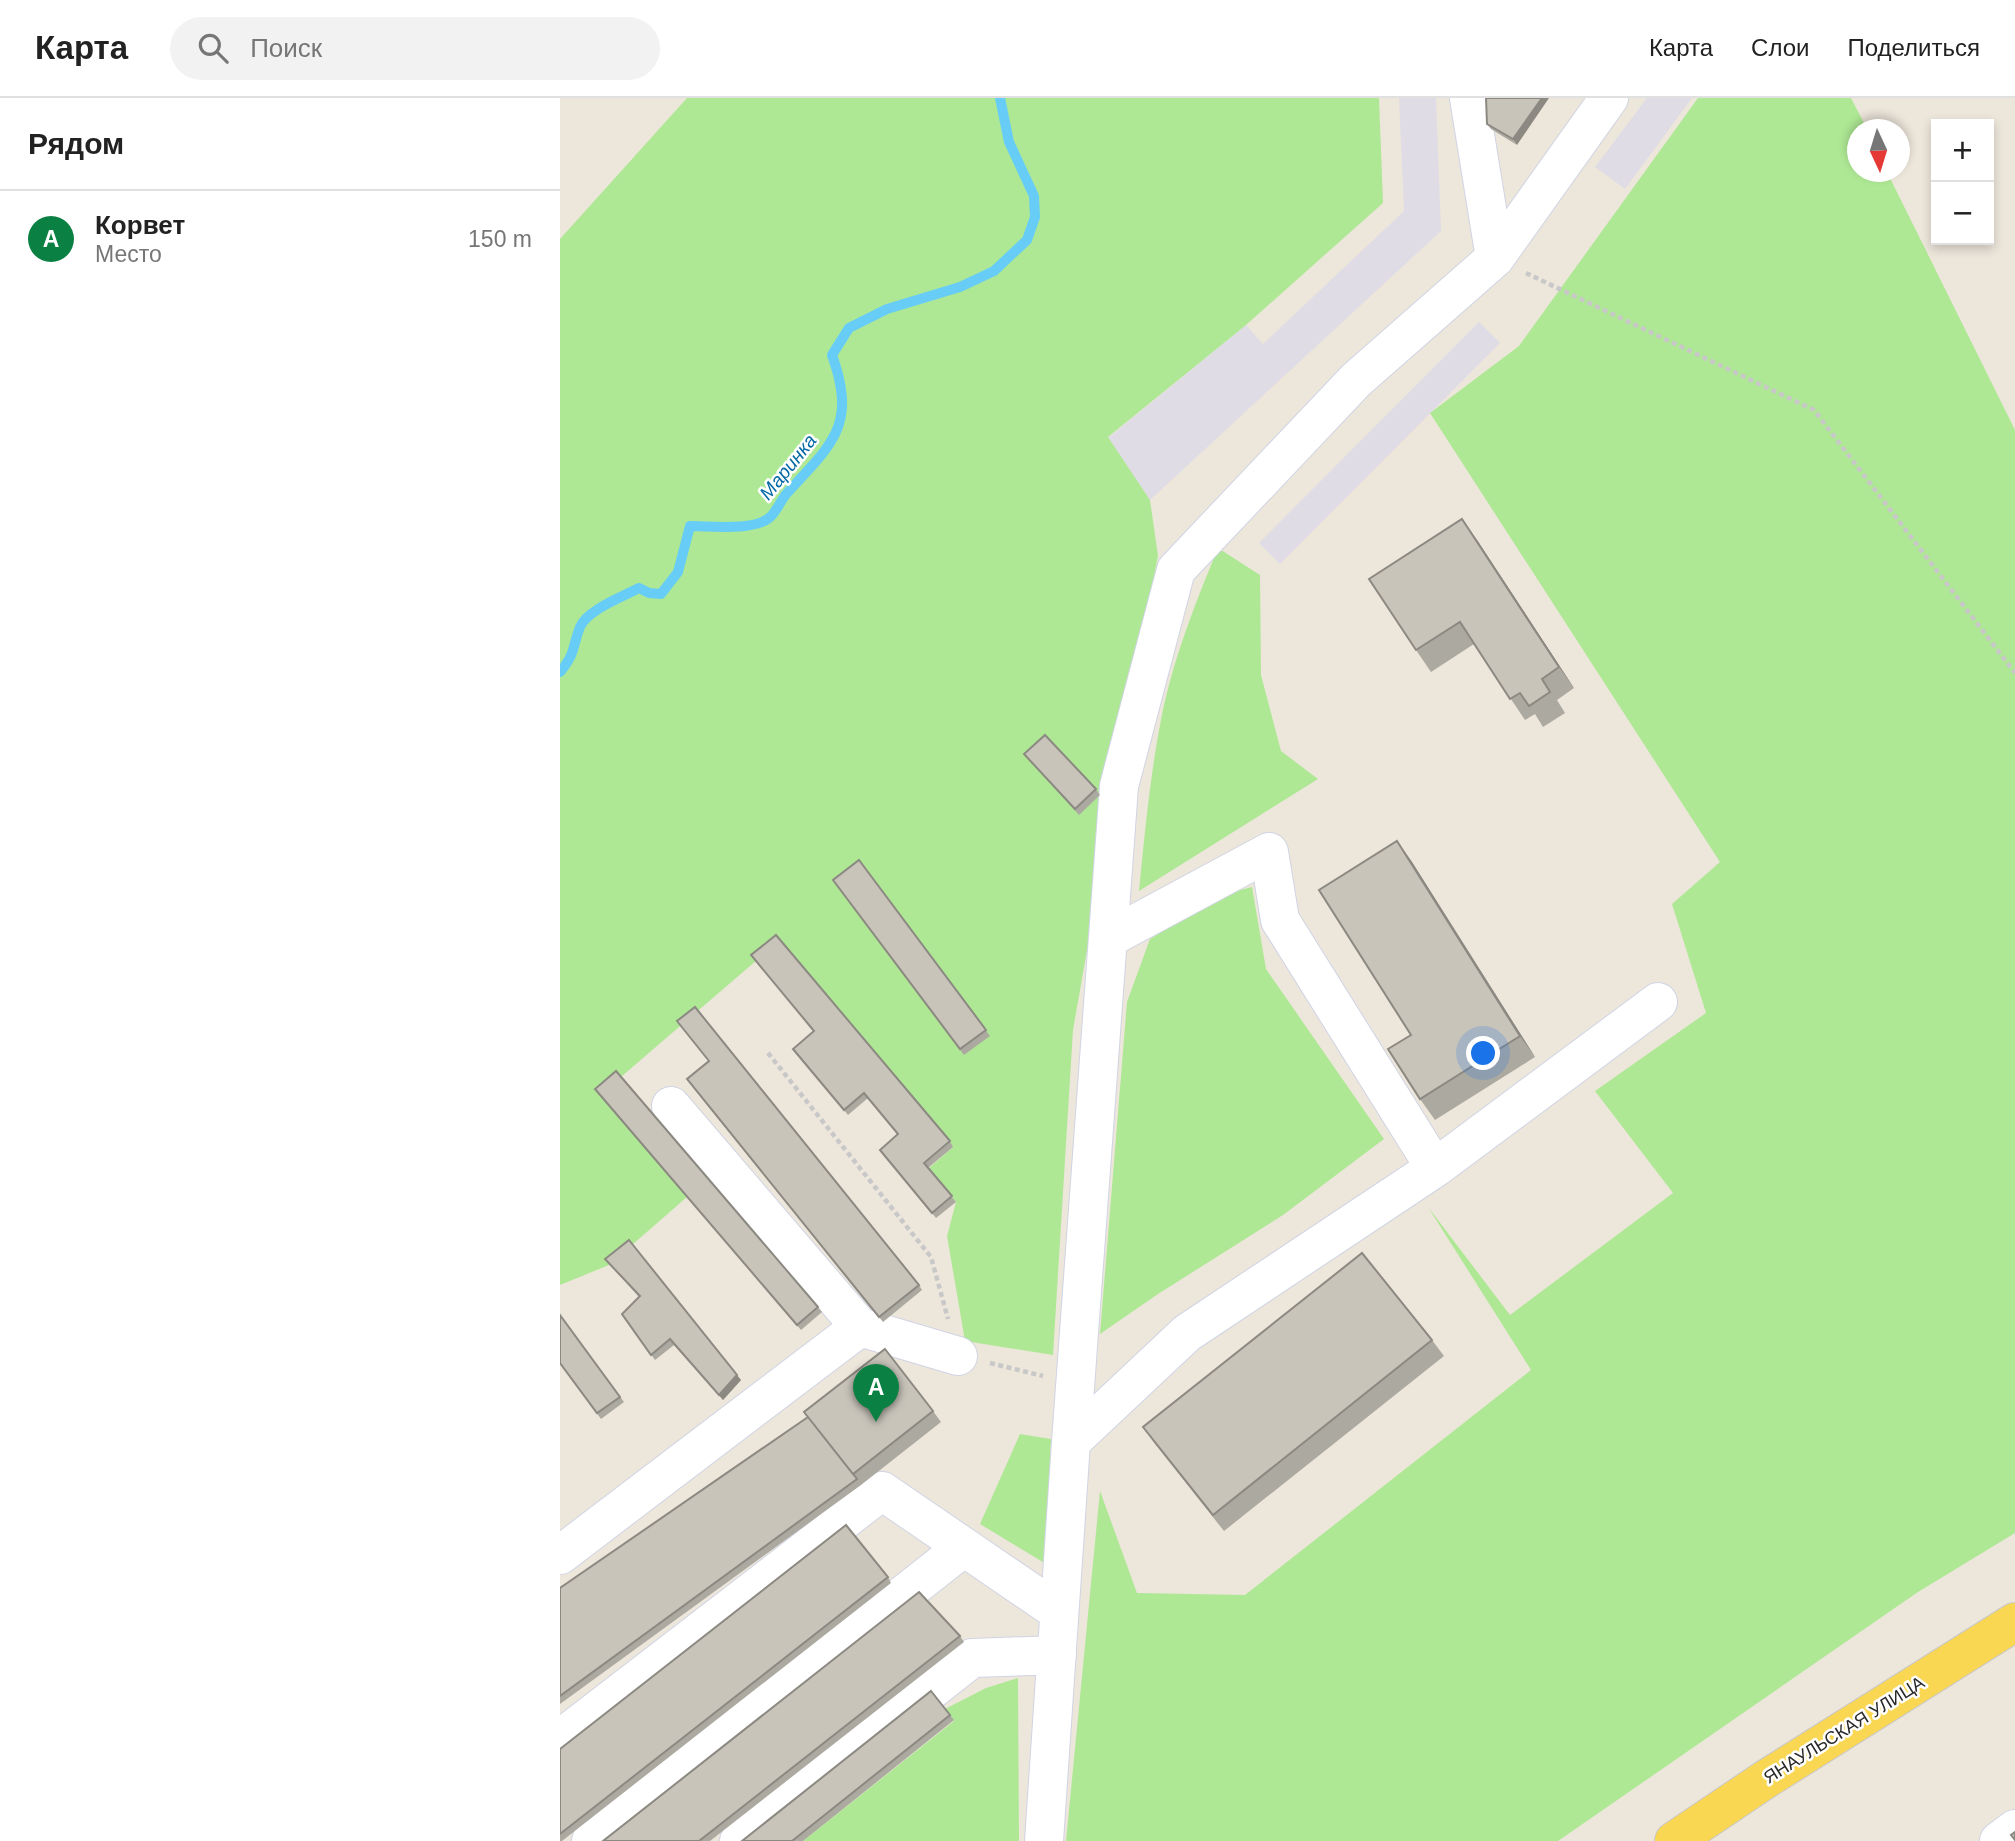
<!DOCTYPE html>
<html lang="ru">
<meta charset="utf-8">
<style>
body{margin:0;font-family:Arial,sans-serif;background:#f2f2f2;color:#222}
.controls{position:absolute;right:21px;top:21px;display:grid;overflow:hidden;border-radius:0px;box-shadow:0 4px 10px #0003}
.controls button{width:63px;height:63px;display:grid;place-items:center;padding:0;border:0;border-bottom:2px solid #e0e0e0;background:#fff;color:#222;font:35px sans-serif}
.compass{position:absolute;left:1287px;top:21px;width:63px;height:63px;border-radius:50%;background:#fff;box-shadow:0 4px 10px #0003;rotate:176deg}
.you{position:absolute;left:924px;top:956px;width:24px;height:24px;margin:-18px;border:5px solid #fff;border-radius:50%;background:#1a73e8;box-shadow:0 0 0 10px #1a73e833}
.badge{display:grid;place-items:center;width:46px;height:46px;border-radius:50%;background:#0b8043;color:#fff;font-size:23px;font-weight:700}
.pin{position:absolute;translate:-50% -58px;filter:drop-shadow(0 2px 4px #0008)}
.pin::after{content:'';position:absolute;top:37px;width:24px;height:21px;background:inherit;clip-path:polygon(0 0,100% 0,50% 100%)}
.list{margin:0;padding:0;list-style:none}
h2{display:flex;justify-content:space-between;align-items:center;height:91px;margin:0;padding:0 28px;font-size:30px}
h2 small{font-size:23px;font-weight:400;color:#767676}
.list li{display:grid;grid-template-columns:46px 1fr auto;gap:21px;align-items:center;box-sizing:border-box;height:98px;padding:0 28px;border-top:2px solid #e0e0e0}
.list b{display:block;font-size:26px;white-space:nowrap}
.list p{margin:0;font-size:23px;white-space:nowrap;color:#767676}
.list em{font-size:23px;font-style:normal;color:#767676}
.icon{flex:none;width:38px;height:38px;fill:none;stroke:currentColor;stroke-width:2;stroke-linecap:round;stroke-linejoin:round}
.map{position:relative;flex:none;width:1455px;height:1743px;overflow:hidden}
header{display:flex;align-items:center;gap:42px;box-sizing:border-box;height:98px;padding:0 35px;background:#fff;border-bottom:2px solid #e0e0e0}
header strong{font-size:33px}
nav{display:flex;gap:38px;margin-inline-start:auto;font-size:24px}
.search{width:490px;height:63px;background:#f2f2f2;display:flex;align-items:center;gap:18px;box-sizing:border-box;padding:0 24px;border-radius:38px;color:#767676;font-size:26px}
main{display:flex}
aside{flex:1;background:#fff}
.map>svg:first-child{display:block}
.industrial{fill:#dfdce5}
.green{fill:#aee894}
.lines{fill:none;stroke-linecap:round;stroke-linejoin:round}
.stream{stroke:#67cdf7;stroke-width:10}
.minor-casing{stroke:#d0d4e4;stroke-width:40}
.major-casing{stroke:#c8c8c8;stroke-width:40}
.path{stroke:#c8c8c8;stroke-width:4.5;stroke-dasharray:5 3.5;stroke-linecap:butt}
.minor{stroke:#fff;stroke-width:38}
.major{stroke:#fad753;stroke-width:38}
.wall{fill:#aca9a0}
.shaded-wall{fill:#8c8982}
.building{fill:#c8c4ba;stroke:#8c8982;stroke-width:2}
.labels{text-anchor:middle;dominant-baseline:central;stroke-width:5;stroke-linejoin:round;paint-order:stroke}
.street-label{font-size:18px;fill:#2a2a2a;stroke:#fff}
.water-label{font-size:19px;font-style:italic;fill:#0469a5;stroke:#fff}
</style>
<header>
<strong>Карта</strong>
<div class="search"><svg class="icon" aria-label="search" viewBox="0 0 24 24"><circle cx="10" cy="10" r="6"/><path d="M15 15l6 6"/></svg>Поиск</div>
<nav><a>Карта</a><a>Слои</a><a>Поделиться</a></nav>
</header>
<main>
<aside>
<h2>Рядом<small></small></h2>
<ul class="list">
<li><span class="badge">A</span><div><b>Корвет</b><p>Место</p></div><em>150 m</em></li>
</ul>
</aside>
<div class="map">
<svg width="1455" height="1743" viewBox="0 0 1455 1743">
<rect width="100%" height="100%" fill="#ede6db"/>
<path class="industrial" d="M839,0H876L881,133L590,402L548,340L686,227L703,246L844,113Z
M1087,0H1132L1065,91L1035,69Z
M919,224L940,245L720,466L699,445Z"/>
<path class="green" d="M127,0H819L823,105L686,227L548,339L590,402L598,458L580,550L513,932L493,1257L405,1243L387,1138L396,1104L368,1071L393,1049L219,843L40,997L127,1099L49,1167L0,1187V141Z
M1138,0H1291L1307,31L1297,32V74H1327L1455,332V1435L1358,1494L998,1743H506L540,1393L577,1495L685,1497L971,1272L868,1109L950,1217L1113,1095L1035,993L1146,915L1112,806L1160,764L870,315L959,248Z
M658,450L700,477L701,577L721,653L758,681L579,793C585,731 591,668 604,607C616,554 637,501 658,450Z
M692,789L706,871L824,1041L723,1117L598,1196L540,1236L567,904L590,841L664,796Z
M460,1336L491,1341L486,1466L420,1426Z
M458,1580L459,1743H243L394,1623L385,1611L426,1590Z"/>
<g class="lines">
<path class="stream" d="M0,574C16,555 12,549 20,529C27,512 62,499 79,490L89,495L101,496L118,474L130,428C150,428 193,433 209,420C217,414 221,401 228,394C273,345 297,327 272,257L289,230L327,211L400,189L434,173L467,142L475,119L474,98L449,44L440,0"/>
<g class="minor-casing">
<path id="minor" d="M909,0L935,160L1049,0
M549,840L709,754L720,822L875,1070L627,1235L511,1344L559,688L616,472L796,282L935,160
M111,1008L300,1229L398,1258
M875,1070L1098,904
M0,1457L300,1229
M0,1641L322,1393L404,1449
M31,1743L404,1449L499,1514
M179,1743L412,1560L497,1557
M484,1743L511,1344
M1439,1743L1455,1731"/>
</g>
<g class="major-casing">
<path id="major" d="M1114,1743L1206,1681L1455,1524"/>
</g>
<path class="path" d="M966,175L1254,312L1455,575
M208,955L371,1159L388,1221
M430,1265L483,1278"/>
<use href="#minor" class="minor"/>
<use href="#major" class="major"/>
</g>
<path class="wall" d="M926,0L957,47L931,31L927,26Z
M917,442L1014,590L997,602L1005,615L983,629L975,616L965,622L914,546L871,574L856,552Z
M464,656L536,691L540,697L519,717Z
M837,743L852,764L975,959L875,1022L860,1001Z
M299,762L430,938L404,957L273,782Z
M191,857L390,1043L393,1049L368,1070L396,1104L376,1120L320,1052L338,1036L308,1000L288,1017L237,956L233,951L254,933Z
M131,987L359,1187L362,1192L323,1224Z
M35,991L258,1209L262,1214L241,1232Z
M45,1161L181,1282L163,1302L114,1247L95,1262L62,1216L79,1199Z
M0,1217L64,1304L41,1321L0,1265Z
M872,1242L884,1258L664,1433L595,1346L583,1329Z
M373,1313L381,1324L301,1387L0,1606V1490Z
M328,1479L331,1485L2,1743H0V1651Z
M400,1538L404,1544L150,1743H43Z
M390,1617L394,1622L243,1743H182Z"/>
<path class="shaded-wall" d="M982,0H989L957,47L953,41Z
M902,421L917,442L1014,590L999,569Z
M837,743L852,764L975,959L960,938Z
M177,1277L181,1282L163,1302L159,1297Z"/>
<path class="building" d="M926,0H982L953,41L927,26Z
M902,421L999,569L982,581L990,594L969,608L960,595L950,601L900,524L856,552L809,481Z
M485,637L536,691L515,711L464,656Z
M837,743L960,938L860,1001L828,951L851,937L759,792Z
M299,762L426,932L400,951L273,782Z
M216,837L390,1043L364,1065L392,1098L372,1115L320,1052L338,1036L304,995L284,1012L233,951L254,933L191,857Z
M135,909L359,1187L319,1219L127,981L149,963L117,923Z
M56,973L258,1209L237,1227L35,991Z
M69,1142L177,1277L159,1297L110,1241L91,1257L62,1216L80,1198L45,1161Z
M802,1155L872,1242L653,1417L583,1329Z
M0,1217L60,1299L37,1315L0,1265Z
M325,1251L373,1313L293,1376L244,1314Z
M248,1319L297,1381L0,1598V1490Z
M286,1427L328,1479L0,1736V1651Z
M359,1494L400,1538L139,1743H43Z
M371,1593L390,1617L232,1743H182Z
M1455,1734V1742L1451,1737Z"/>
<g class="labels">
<g class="street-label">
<text transform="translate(1284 1632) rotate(-32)">ЯНАУЛЬСКАЯ УЛИЦА</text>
</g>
<g class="water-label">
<text transform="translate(228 369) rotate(-51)">Маринка</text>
</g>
</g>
</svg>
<div class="controls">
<button>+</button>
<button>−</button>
</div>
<svg class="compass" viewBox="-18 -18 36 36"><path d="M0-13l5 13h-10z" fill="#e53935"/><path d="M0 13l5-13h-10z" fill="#767676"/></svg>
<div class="you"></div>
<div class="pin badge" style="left:316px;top:1324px">A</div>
</div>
</main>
